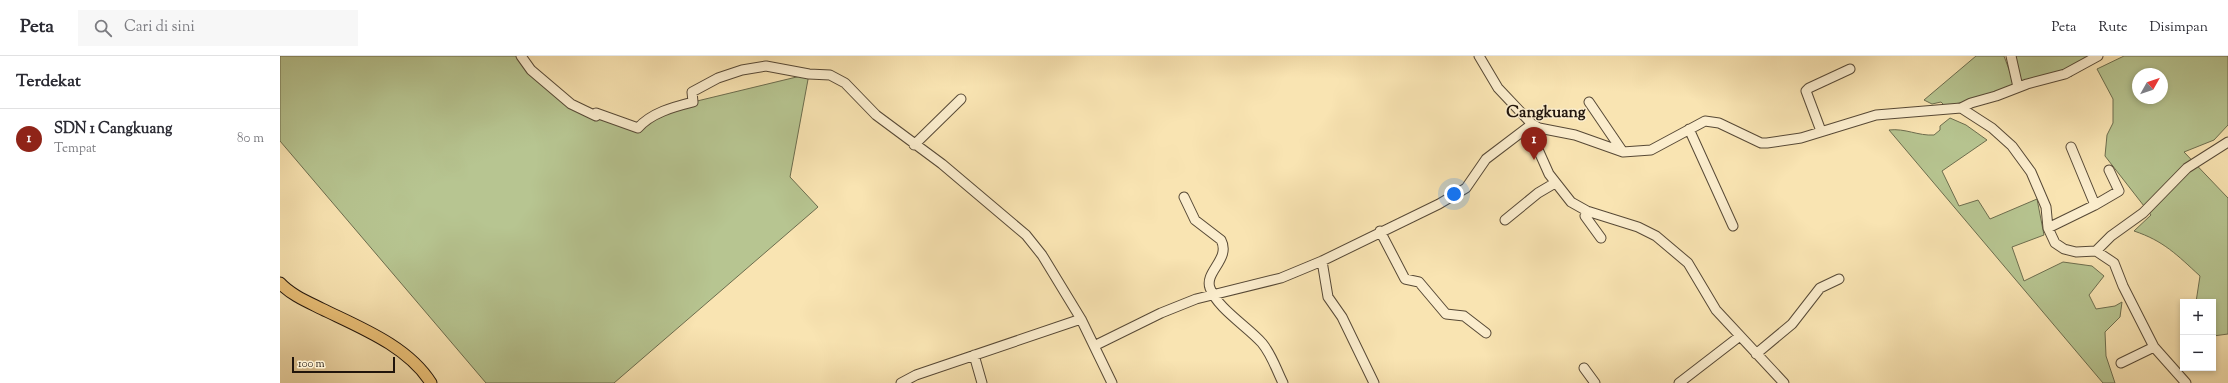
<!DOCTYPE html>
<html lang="id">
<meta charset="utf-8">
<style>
body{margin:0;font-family:"Sorts Mill Goudy",serif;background:#f7f7f7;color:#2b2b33}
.controls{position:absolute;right:12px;bottom:12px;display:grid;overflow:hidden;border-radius:0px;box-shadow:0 2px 6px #0003}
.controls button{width:36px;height:36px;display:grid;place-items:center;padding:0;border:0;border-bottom:1px solid #e1e1e2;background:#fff;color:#2b2b33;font:20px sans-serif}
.compass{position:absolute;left:1852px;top:12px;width:36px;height:36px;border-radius:50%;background:#fff;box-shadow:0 2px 6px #0003;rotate:50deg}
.scale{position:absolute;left:12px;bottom:10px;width:103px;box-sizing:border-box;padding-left:4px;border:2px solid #21150c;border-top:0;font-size:11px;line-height:14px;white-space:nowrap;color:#21150c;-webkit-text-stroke:3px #fbedcd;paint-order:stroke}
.you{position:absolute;left:1174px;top:138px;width:14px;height:14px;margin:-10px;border:3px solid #fff;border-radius:50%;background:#1a73e8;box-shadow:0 0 0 6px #1a73e833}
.badge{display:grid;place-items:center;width:26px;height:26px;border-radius:50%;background:#8f2418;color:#fff;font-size:13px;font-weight:700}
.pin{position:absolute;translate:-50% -33px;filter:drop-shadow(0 1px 2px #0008)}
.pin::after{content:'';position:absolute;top:21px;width:14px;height:12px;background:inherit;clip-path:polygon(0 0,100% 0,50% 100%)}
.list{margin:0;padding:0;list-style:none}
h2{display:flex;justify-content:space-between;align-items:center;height:52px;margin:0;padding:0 16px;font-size:17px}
h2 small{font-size:13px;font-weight:400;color:#7c7c81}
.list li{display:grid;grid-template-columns:26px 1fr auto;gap:12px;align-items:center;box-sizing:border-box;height:60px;padding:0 16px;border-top:1px solid #e1e1e2}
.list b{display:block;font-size:15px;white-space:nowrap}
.list p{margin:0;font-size:13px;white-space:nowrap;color:#7c7c81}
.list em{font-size:13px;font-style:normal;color:#7c7c81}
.icon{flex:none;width:22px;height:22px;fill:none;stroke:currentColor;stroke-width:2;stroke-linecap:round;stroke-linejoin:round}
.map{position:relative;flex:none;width:1948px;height:327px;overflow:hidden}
header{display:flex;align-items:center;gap:24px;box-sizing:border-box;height:56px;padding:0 20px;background:#fff;border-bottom:1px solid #e1e1e2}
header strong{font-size:19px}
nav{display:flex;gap:22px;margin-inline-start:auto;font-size:14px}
.search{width:280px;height:36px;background:#f7f7f7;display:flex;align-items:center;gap:10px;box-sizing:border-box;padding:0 14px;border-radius:0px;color:#7c7c81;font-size:15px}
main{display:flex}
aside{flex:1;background:#fff}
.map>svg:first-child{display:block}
.green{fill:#b7c591;stroke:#6c6d4e;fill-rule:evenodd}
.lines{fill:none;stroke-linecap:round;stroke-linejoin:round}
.minor-casing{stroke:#574936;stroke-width:11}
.major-casing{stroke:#21150c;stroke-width:13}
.minor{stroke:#fbedcd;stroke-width:9}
.major{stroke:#ecc279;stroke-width:11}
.labels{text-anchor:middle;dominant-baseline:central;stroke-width:3;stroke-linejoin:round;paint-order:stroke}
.quarter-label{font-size:16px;font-weight:bold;fill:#21150c;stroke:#fbedcd}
</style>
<header>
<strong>Peta</strong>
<div class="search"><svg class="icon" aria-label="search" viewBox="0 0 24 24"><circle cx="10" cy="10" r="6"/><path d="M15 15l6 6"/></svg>Cari di sini</div>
<nav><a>Peta</a><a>Rute</a><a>Disimpan</a></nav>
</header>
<main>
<aside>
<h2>Terdekat<small></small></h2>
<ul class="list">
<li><span class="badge">1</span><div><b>SDN 1 Cangkuang</b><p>Tempat</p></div><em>80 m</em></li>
</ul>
</aside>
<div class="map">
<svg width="1948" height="327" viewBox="0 0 1948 327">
<rect width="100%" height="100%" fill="#f9e4b2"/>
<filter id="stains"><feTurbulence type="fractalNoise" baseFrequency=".005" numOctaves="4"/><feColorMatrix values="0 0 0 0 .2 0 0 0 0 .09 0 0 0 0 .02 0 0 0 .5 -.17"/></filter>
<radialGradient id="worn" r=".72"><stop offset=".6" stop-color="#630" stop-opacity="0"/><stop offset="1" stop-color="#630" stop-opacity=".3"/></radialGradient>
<path class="green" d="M0,0H246L251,14L291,48L357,72L413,46L529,18L510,121L538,151L334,327H206L0,85Z
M1696,0H1724L1737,35L1665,50L1661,46L1652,48L1644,44Z
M1733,0H1819L1793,12L1792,20L1743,31Z
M1844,0H1948V69L1934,84L1904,96L1948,142V278L1933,280V246H1916L1920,220C1897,199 1884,185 1854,175L1871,159L1825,100L1827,79L1833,67V43L1817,13ZM1858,18H1882V42H1858Z
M1670,62L1686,69L1707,84L1662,115L1679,150L1698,144L1710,163L1757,143L1764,179L1732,191L1744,225L1783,206L1812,210L1824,220L1809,239L1816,253L1835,250L1842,246L1840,261L1825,276L1826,300L1835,327H1823L1609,74C1625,72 1638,80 1654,79L1660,74V70Z"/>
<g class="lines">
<g class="minor-casing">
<path id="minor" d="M241,0L251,14L291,48L316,60V57L358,72C371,57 393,51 413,46L412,36L438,22L462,14L486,10L529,18L550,19L565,27L596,59L662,108L746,179L762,199L801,263L832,327
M1199,0L1218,32L1252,68L1259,72L1295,79L1343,96L1371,94L1425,65L1439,67L1481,87H1487L1521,82L1596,59L1681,52L1712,72L1732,90L1751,116L1766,151L1768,172L1775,187L1784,193L1796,196L1816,195L1834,207L1843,230L1874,291L1906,327
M1731,0L1738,31
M1309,46L1343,96
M1681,52L1691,47L1716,40L1747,28L1785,18L1818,0
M1248,71L1269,118L1291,146L1307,155L1358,171L1376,180L1408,207L1436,254L1504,327
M1409,73L1453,170
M1541,75L1526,35L1529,32L1570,13
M634,89L681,43
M904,141L915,164L941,184C951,203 924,216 930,232C937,252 968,271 982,287C992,299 996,313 1003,327
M1815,149L1839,135L1829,114
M1307,155L1305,160L1321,182
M1225,164L1258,137L1275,127
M1768,172L1815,149L1791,91
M1100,175L1125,223L1139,226L1166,258L1184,260L1206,277
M1816,195L1831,180L1863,157L1907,112L1948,86
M1042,205L1048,241L1062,261L1094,327
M814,290L881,257L916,243L1001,222L1042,205L1159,148L1186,132L1206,103L1252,68
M1476,298L1512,268L1540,232L1559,223
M694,299L702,327
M1841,307L1874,291
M1304,312L1315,327
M621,327L636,319L801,263
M1399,327L1460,280"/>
</g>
<g class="major-casing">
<path id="major" d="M0,227C11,239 28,246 42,253C79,271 128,290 151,327"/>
</g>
<use href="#minor" class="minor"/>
<use href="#major" class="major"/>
</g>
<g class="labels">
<g class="quarter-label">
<text x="1266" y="57">Cangkuang</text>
</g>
</g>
<rect width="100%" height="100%" filter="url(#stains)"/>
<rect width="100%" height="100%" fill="url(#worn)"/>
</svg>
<div class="controls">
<button>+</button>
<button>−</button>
</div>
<svg class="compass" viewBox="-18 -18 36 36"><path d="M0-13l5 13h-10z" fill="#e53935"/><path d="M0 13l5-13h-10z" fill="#7c7c81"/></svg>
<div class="scale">100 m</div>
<div class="you"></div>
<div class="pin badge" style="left:1254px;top:104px">1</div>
</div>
</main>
